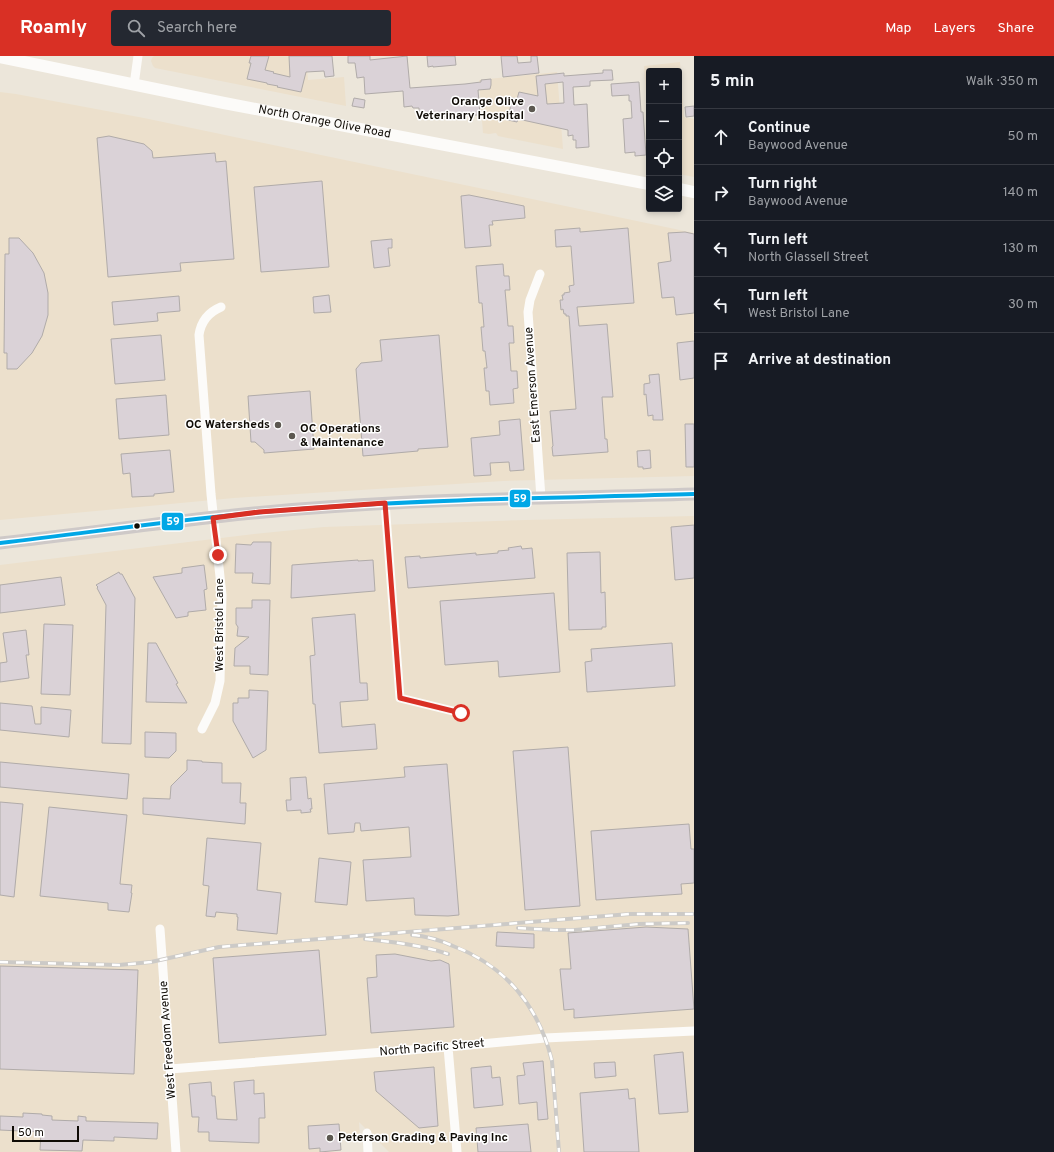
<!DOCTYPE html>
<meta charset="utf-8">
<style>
body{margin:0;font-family:Overpass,sans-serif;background:#242831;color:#f1f3f6}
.controls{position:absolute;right:12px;top:12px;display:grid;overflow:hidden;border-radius:4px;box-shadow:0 2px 6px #0003}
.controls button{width:36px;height:36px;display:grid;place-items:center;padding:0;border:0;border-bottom:1px solid #363941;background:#171b24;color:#f1f3f6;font:20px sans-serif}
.scale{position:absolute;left:12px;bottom:10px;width:67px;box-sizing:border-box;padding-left:4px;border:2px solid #0f0b05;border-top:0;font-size:11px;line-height:14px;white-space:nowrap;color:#0f0b05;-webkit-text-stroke:3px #fff;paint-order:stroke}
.stop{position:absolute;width:12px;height:12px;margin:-9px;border:3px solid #d93025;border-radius:50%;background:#fff}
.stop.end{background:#d93025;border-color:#fff;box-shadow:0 1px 4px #0008}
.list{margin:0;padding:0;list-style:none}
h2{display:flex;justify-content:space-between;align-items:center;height:52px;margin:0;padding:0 16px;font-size:17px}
h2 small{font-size:13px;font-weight:400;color:#9ea1a6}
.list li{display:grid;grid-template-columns:26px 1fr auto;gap:12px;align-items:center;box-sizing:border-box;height:56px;padding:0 16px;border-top:1px solid #363941}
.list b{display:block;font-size:15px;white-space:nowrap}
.list p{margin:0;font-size:13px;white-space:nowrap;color:#9ea1a6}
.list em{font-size:13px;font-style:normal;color:#9ea1a6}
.icon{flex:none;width:22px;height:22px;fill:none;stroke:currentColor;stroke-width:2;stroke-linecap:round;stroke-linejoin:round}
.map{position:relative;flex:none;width:694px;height:1096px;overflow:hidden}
header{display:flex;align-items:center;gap:24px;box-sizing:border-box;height:56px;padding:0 20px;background:#d93025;color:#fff}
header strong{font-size:19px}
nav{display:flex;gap:22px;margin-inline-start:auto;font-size:14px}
.search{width:280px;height:36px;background:#242831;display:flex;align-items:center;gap:10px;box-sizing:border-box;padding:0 14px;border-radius:4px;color:#9ea1a6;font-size:15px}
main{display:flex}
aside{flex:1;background:#171b24}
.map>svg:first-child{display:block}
.built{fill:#ece0cc}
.building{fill:#dad2d7;stroke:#b0aba9;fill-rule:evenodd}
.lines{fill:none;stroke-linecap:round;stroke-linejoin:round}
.minor{stroke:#fcfbf9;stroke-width:9}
.tertiary{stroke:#fcfbf9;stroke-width:12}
.secondary{stroke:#cec9c8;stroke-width:13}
.rail-casing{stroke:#cccac7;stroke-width:4}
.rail{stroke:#fff;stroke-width:2.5;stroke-dasharray:8;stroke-linecap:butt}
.bus-1-casing{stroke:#fff;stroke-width:7}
.bus-1{stroke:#01a7e6;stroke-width:4}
.route{stroke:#d93025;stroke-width:5}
.poi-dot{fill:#5c5850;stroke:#fff;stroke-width:1.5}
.bus-dot{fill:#0f0b05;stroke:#fff;stroke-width:1.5}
.labels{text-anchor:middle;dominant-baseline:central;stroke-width:3;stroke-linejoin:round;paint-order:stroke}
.poi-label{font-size:12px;font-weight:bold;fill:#0f0b05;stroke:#fff;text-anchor:end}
.street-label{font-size:12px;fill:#0f0b05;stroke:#fff}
.line-badge{stroke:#fff;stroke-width:1.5}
.badge-label{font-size:11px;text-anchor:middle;font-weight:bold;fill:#fff}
</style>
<header>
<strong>Roamly</strong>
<div class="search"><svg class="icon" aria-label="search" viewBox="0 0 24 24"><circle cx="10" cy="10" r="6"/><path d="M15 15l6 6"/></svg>Search here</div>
<nav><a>Map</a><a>Layers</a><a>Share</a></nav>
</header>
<main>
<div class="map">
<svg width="694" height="1096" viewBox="0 0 694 1096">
<rect width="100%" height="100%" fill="#ece6da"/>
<path class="built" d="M154,0H306L308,24L344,21L346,50L155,12L153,10L151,5L152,2Z
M680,6L684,61L694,63V121L679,118V15H649V79L644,10Z
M557,16L563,93L498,80L496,77L489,78L483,77L479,24Z
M0,36L16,38L144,62L694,177V420L503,425L234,442L0,464Z
M694,460V1096H389L359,1066L360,1082H340L341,1095L326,1096H0V509L254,478L324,471L526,464Z"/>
<path class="building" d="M251,0H269L265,14L274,16L273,17L290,21L289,0H332L334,20L325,21L324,15L306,16L301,36L277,31L278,30L267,28V27L247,23L251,7H249Z
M348,0H370V4L407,0L410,32L465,28L481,26V24L491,23V29L490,33L478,34L480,59H461L443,60V62L432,63V59H419V52H413L412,50L404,51L403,35L365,38L364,21L357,22L355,7H348Z
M427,0H455L456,9L433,11V10L428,11Z
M501,0H517L518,7L531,6V0H537L539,17L503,21Z
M603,14H612L613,24L590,25V30L573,31L574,49L587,48L589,91L576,92V84H573V79L568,80V74L518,63L517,66L508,64L512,42L517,43L519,36L538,40L536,20L564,17V20L603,17ZM563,26L564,47L547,48L545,28Z
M639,26L641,56H643L646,99L635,100V96L625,97L623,63L632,62L631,45H629V39L612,40L611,28Z
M354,42L365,44L364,52L352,50Z
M694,50V60L686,61L685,51Z
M109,80L144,88L152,95L153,102L215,97L216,106L226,105L234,203L180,207L181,215L108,221L97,82Z
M322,125L329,211L261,216L254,131Z
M469,139L524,150L525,162L492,165L493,169H489L491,190L465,192L461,140Z
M580,172V176L628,172L634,247L577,251L579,270L607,268L613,341H602L605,383H607L608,396L553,400L552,391L553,390L550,355L576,353L569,260H566V258H564L563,253L561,254L560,244H563L562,239H564V237L570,236L569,230L574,229L571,190L556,191L555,174Z
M685,176L694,178V257L676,259L674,241L662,242L658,207L671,205L668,177Z
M9,182H19L33,197L44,217L48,237V259L42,280L32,297L17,313H7V297H4L5,198H9Z
M392,183V192H388L390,210L374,212L371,185Z
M503,208L504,220H509L510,234H505L506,245L508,270H513L514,287H509L511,315H517L518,332L513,333L514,347L490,349L489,335H486L484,312H487L485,295H483L481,271H484L482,247H479L476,210Z
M329,239L331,256L314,257L313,241Z
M179,240L180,255L157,257L158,265L114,269L112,246Z
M161,279L165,324L115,328L111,283Z
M439,279L448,391L418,393V395L363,400L356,313L361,307L382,305L380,284Z
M694,285V322L680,324L677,287Z
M659,318L663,364H653V359L648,360L646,338L644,339V328L650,327L649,319Z
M310,335L314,393L264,397V394L255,386H251L248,340Z
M166,339L169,379L119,383L116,343Z
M520,363L524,414L510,415L509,406L490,407L491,419L474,420L471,382L500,379L499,365Z
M685,368H694V411H686Z
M170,394L174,436L154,438V440L132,441L130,417L123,418L121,398Z
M650,394L651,412L643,413V411H638L637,395Z
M694,469V522L675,524L671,471Z
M253,486H271L270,528L252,527L253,517H235L236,488L251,489Z
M521,490L522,493L532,492L535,522L408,532L405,501L420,500V502L476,497V499L498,497V495L509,494L508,492Z
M600,496L601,537L605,536L606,571H602V573L569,574L567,497Z
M358,504V505L373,504L375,535L291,542L292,509Z
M204,509L207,533L204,534L206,554L188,556V560L176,562L153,521L182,517V512Z
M119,516L120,518H122L135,542L131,688L102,687L106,549L97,532L98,531L96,529Z
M61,521L65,549L0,557V529Z
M554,537L560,616L499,621L498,605L445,609L440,545Z
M252,544H270L268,619L250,618V610H234L235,592L249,581L237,580L238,571L236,568V552H252Z
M355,558L360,627H367L368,644L340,646L342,671L375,668L377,693L319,697L315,648H313L310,600L315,599L312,562Z
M44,568L73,569L70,639L41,638Z
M26,574L29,599H26L29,622L0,626V607L7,606L3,577Z
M148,587H156L178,627L176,628L187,647L146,646Z
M672,587L675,630L587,636L585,606L592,605L591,593Z
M249,634L268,635L266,694L253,702L233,665V647H238V642H249Z
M0,647L32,650L35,668H41V651L71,654L69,681L0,674Z
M145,676L176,677V695L169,702L145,701Z
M568,691L580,850L525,854L513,695Z
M187,704L202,705V706L222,707V727H241L240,747H246L245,768L143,758V742L170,743L171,730L187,714Z
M0,706L129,718L127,743L0,731Z
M447,708L459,859L448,860L415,859L414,842L366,845L363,804L411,801L409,771L361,775L360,767H355L354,776L328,778L324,728L405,721L404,711Z
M306,721L308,743L311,742L312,753H310L311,756L301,757V754L287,755L286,744H291L290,722Z
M0,746L23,748L14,841L0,839Z
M49,751L127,759L120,828L132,829L131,837H132L129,856L108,854V847L40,840Z
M689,768L691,793H694V827L681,828L682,838L596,844L591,775Z
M207,782L261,787L257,834L281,837L277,878L237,874L238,861H237V858L216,856L215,861L206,860L209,830L203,829Z
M319,802L351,806L347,849L315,846Z
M646,871L688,873L694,953L574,962V953L564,954L560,913H571L568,877Z
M497,876L534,878V892L496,890Z
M319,894L326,979L219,987L213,902Z
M395,898L431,905L440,904L449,908L454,971L371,977L367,922L377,921L376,899Z
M0,910L138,914L134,1018L0,1013Z
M683,996L688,1056L659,1058L654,999Z
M543,1005L548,1063L538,1064L537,1046L519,1048L517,1020L525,1019L523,1007Z
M615,1006L616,1020L595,1022L594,1007Z
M491,1010L492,1022L500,1021L503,1049L474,1052L471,1012Z
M434,1011L438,1070L419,1072L376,1035L374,1016Z
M254,1024V1038L264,1037L265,1062H259V1087L209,1085V1076H198L199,1061H192L189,1028L211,1026L212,1040H215L217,1063L237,1064L234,1026Z
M628,1033L629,1043L635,1042L639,1096H584L580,1037Z
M23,1057L42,1058V1059L52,1060V1064L78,1065V1060L86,1061V1065L158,1067L157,1083L114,1081V1085L83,1084L82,1095L40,1094L41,1076L0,1074V1060L23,1061Z
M339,1068L341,1094L320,1096V1092L309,1093L308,1070Z
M528,1068L531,1096H478L476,1072Z"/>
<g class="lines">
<path class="minor" d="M134,29L138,0
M540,218L530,244L528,256L541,442
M385,447L400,642L461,657
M202,673L215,647L220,625L222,539L211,438L199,279C201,265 209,256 221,251
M160,873L176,1096
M448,991L457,1096
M170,1013L448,991L545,982L694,975
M367,1077L368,1096"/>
<g class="tertiary">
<path id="s1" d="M0,1L224,47L649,128"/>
<path d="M679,133L694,136"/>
</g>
<path class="secondary" d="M0,487C109,475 218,458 327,451C449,442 572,442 694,438"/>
<g class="rail-casing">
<path id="rail" d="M518,872L554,874H575L639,868L688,867
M412,879C426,880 440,884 453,890C506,910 539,951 552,1005L559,1096
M365,883C393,886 421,889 448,898
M0,906L119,909L151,906L219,891L630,858H694"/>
</g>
<use href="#rail" class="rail"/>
<g class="bus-1-casing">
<path id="bus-1" d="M0,487C96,476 192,461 288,454C423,443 559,442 694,438"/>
</g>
<use href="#bus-1" class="bus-1"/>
</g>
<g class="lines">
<path class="route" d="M218,499L213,462L259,456L385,447L400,642L461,657"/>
</g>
<g class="poi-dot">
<circle cx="532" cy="53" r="4"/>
<circle cx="278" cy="369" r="4"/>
<circle cx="292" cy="380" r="4"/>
<circle cx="330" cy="1082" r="4"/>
</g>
<circle class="bus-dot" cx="137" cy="470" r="3.5"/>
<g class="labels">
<g class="poi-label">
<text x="524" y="46">Orange Olive<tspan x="524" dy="14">Veterinary Hospital</tspan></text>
<text x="270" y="369">OC Watersheds</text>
<text x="300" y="373" text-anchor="start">OC Operations<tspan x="300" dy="14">&amp; Maintenance</tspan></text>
<text x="338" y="1082" text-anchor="start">Peterson Grading &amp; Paving Inc</text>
</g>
<g class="street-label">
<text stroke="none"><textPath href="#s1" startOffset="331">North Orange Olive Road</textPath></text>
<text transform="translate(533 329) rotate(-94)">East Emerson Avenue</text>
<text transform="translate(220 569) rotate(-90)">West Bristol Lane</text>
<text transform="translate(168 984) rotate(-94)">West Freedom Avenue</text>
<text transform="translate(432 992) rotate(-5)">North Pacific Street</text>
</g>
</g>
<g class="line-badge">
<rect x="509" y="433" width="22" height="19" rx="4" fill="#01a7e6"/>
<rect x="161" y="456" width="23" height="19" rx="4" fill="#01a7e6"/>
</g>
<g class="badge-label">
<text x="520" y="446">59</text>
<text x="173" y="469">59</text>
</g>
</svg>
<div class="controls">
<button>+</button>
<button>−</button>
<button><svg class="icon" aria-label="locate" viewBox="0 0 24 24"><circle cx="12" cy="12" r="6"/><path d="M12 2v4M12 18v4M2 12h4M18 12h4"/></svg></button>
<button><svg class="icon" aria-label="layers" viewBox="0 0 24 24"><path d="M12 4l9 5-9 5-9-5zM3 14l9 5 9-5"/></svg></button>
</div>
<div class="scale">50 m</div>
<div class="stop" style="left:461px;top:657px"></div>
<div class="stop end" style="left:218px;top:499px"></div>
</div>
<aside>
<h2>5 min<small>Walk · 350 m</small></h2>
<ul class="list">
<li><svg class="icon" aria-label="ahead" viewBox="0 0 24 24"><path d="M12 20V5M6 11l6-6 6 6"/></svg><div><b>Continue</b><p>Baywood Avenue</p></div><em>50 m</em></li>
<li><svg class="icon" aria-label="right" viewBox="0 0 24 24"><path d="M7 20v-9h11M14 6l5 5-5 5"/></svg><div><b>Turn right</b><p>Baywood Avenue</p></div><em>140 m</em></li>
<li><svg class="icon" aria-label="left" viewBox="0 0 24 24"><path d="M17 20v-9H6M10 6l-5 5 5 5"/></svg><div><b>Turn left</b><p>North Glassell Street</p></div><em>130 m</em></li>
<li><svg class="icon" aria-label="left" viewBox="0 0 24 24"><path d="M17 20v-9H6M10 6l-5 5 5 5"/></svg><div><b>Turn left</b><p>West Bristol Lane</p></div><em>30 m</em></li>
<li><svg class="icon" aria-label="arrive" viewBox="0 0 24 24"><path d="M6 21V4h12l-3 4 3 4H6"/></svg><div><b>Arrive at destination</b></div></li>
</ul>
</aside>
</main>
